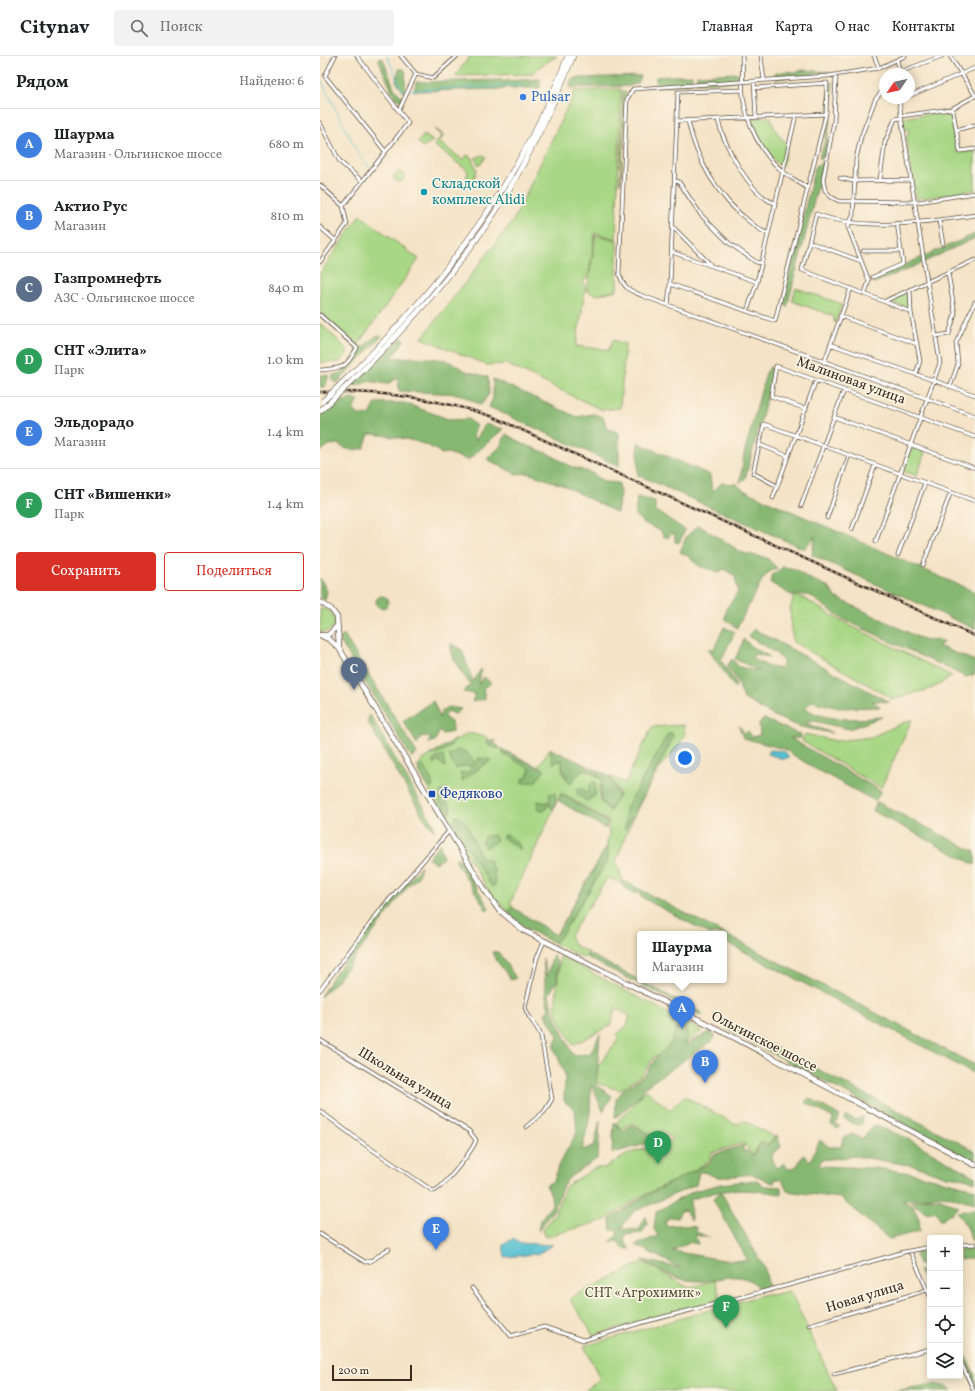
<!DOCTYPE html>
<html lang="ru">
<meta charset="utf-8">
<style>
body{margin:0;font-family:Vollkorn,serif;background:#f2f2f2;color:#202124}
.controls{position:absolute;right:12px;bottom:12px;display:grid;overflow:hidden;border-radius:4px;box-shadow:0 2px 10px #0003}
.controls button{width:36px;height:36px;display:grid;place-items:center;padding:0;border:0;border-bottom:1px solid #e0e0e0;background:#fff;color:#202124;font:20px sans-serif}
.compass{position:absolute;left:559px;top:12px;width:36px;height:36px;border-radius:50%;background:#fff;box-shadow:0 2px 10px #0003;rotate:236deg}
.scale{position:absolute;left:12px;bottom:10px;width:80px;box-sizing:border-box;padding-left:4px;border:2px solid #3b2a1e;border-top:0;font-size:11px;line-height:14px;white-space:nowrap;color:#3b2a1e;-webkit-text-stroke:3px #fcf5e5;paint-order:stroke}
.you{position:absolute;left:365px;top:702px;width:14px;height:14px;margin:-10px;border:3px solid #fff;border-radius:50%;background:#1a73e8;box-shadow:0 0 0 6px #1a73e833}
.badge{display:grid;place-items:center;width:26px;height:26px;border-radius:50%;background:#d93025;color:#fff;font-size:13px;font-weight:700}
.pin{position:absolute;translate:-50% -33px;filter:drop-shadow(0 1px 2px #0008)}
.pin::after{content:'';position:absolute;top:21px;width:14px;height:12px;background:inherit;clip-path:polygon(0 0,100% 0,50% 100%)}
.popup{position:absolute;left:317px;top:875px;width:90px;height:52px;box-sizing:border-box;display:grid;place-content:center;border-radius:4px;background:#fff;filter:drop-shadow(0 1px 3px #0005);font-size:13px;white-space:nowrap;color:#757577}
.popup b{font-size:15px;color:#202124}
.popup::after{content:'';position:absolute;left:50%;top:100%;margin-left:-8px;border:8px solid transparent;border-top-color:#fff}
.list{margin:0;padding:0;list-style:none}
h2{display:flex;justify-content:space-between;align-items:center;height:52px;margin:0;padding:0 16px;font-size:17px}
h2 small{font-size:13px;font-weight:400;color:#757577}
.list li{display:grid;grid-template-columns:26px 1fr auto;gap:12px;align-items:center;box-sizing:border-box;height:72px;padding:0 16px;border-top:1px solid #e0e0e0}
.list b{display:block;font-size:15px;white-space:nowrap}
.list p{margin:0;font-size:13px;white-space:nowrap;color:#757577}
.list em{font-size:13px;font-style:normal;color:#757577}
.actions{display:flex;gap:8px;padding:12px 16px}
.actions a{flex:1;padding:9px 0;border:1px solid #d93025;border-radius:4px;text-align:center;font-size:14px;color:#d93025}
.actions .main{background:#d93025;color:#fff}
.icon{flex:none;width:22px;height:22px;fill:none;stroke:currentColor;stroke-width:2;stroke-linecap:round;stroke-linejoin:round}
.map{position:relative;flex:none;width:655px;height:1335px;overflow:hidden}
header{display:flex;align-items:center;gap:24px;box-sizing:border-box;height:56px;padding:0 20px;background:#fff;border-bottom:1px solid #e0e0e0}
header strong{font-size:19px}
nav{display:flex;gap:22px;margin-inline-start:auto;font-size:14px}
.search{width:280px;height:36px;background:#f2f2f2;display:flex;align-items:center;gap:10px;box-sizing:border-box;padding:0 14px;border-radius:4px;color:#757577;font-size:15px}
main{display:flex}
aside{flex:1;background:#fff}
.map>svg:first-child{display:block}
.green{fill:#a8d785;stroke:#728052}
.forest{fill:#86b872;stroke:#607148}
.water{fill:#55c0d0;stroke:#487577}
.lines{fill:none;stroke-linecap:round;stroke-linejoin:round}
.stream{stroke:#55c0d0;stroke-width:1}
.street-casing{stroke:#574637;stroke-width:4.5}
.secondary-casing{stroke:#574637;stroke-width:6}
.primary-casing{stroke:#574637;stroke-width:6}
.street{stroke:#fff;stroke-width:3}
.secondary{stroke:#fff;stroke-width:4.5}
.primary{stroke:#fff;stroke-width:5}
.rail-casing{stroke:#3b2a1e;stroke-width:2.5}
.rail{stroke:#fcf5e5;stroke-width:1;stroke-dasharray:3;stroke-linecap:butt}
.primary-bridge-casing{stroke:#574637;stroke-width:6;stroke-linecap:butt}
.primary-bridge{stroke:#fff;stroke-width:5}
.shop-dot{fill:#3f7fe0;stroke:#fcf5e5;stroke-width:1.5}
.culture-dot{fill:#0f9aa8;stroke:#fcf5e5;stroke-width:1.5}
.transit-dot{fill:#1a4fb4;stroke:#fcf5e5;stroke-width:1.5}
.labels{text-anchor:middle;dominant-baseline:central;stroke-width:3.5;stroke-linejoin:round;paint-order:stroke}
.shop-label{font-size:14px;fill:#366cbe;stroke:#fcf5e5;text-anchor:start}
.culture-label{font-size:14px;fill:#0d838f;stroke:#fcf5e5;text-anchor:start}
.street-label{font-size:14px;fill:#3b2a1e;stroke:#fcf5e5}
.transit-label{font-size:14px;fill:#164399;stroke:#fcf5e5;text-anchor:start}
.park-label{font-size:14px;fill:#565538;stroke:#fcf5e5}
</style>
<header>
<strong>Citynav</strong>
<div class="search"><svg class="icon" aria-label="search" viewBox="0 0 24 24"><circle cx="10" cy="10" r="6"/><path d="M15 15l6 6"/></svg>Поиск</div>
<nav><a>Главная</a><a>Карта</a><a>О нас</a><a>Контакты</a></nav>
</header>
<main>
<aside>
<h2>Рядом<small>Найдено: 6</small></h2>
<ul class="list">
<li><span class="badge" style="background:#3f7fe0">A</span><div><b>Шаурма</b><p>Магазин · Ольгинское шоссе</p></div><em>680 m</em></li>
<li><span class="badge" style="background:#3f7fe0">B</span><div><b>Актио Рус</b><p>Магазин</p></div><em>810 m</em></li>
<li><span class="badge" style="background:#5c6f8a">C</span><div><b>Газпромнефть</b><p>АЗС · Ольгинское шоссе</p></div><em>840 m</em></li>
<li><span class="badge" style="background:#2e9e5b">D</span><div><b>СНТ «Элита»</b><p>Парк</p></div><em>1.0 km</em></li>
<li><span class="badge" style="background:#3f7fe0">E</span><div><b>Эльдорадо</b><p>Магазин</p></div><em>1.4 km</em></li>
<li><span class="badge" style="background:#2e9e5b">F</span><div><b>СНТ «Вишенки»</b><p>Парк</p></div><em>1.4 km</em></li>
</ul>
<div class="actions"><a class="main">Сохранить</a><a>Поделиться</a></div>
</aside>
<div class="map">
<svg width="655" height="1335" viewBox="0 0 655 1335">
<rect width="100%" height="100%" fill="#fcf5e5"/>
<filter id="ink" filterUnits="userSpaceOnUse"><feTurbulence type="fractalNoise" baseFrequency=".025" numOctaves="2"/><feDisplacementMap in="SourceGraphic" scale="8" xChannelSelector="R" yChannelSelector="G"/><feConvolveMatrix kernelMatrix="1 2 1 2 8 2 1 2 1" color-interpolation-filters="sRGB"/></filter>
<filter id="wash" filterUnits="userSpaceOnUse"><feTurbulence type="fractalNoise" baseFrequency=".012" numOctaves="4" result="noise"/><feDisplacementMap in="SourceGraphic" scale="16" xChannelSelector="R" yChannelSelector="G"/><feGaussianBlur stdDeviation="0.9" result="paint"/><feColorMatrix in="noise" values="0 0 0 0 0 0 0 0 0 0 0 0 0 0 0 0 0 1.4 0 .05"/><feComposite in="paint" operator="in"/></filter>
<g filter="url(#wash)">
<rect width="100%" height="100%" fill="#f4e3c6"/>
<path class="green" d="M150,0H237L222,9L212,18L135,20Z
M301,33L296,183L275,177L269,218L263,227L266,230L256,290L289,294L293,284L305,288L300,352L282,354L186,308L167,309L102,282L193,165L255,35Z
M303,35L306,37L301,127H300Z
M630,55L637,97L655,95V134L604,142L599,141L598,144L596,143L586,82L589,77L587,73H584L582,62Z
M451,61C453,72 459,80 467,88L463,109L459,110L440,87L430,65L431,62Z
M115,73L124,79L119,86L143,104L147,99L151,101L157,114L153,125L146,124L148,115L114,89L122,80Z
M104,79L113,85L102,91L98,86Z
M163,99L166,101L159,110L155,102Z
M74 121a5 5 0 1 1 10 0a5 5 0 1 1-10 0Z
M40,159L99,203L37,290L0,256V217Z
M276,179L297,184V234L276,239L267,235Z
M476,232L522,248L515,267L513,260L472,245Z
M587,237L589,252L572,247V243Z
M0,267L19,285L28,296L20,306L0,307Z
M592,392L605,396L597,420L583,415Z
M474,540L481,541L525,567L632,620L613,632L573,643L473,586L470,554Z
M0,553L9,554L15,563C15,572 9,577 0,576Z
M592,663L561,732L482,685L485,678L516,685L551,681Z
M364,669C368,688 347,699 339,713C327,733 316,755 307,776C303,786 301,795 296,804C298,813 302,820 303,829L288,821L250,880L254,889L269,897L264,902L233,887L239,883L288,804L287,785L289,781L288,765L241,737L190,848L193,850L188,856L171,838L159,819L98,715L101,705L148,677L166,681L180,692L218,711L230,692L233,707L242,704V716L250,728L261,715L270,716L283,724L280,730V745L290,755L300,738L290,720L305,727L332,671Z
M240,900L382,975L364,989L334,1001L322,1019L300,1034L276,1027L278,1010L298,984L297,978L307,970L310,960L295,952L291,969L253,989L235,955Z
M326,1034L350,1054L364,1040L415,1068H419L423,1064L454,1081L448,1089L441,1085L433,1099L423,1087L391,1097L390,1104L370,1117L318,1142L285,1164L225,1181L222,1175L235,1157L246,1130L275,1112H284L308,1098L353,1083L341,1074L334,1080L311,1067L302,1073L296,1067Z
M323,1206L369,1232L395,1224L401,1244L273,1279L250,1243L256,1239Z
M470,1235L517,1335H265L280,1323L264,1290L446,1238L451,1239Z"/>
<path class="forest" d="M59,2L63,3L74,32L83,42L82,45L75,42L59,5Z
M79,13H84L86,17C84,24 87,30 84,37L76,25Z
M485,14C494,16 501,14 510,16L456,23L455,18C462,15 471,15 477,17L479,15Z
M418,17V22L412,26L376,27L377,19Z
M372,19L371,27L336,31V21Z
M321,20L318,27L310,30L250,32L251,24L257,22Z
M220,23V32H188L187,31L184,33L94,35L96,26L182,24L184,26L186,25Z
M513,26L510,66L505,99L500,103C499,97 502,94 504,89C508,69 509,47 509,27Z
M504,106L467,251L463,247L495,110Z
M655,178V182L602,207L554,227V222Z
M56,280H62L17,327L13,325V319L24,316L40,291H43Z
M81,282L84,284L72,302L97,301L127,304L146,315L168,321L169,338L161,349L139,338L79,335L78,322L67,328L49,325L35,330L33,328Z
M451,310V326L425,423L420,427L424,398L446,317Z
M0,319H9L5,331H0Z
M173,323L257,361L273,358L283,361L288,373L299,377V410L169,351L173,342Z
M31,343L39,344L33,354L39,359H50L56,347H84L131,364L149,363L156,370L153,380L156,384L165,368L183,373L148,404L128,397L121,398C110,385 67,379 49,378L44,392C33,395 28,395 18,388L9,389L0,396V360L13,347Z
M186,378L203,388L227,397L252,411L272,417L284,426L299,427L300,437L297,457L245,430L208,417L196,418L167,403L180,391Z
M318,387L390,419L392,436L402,427L417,428L423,434L655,536V573L492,499L495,480L484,493L318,419Z
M317,441L335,445V454L365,474L359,487L355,486V479L351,477L348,482L343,480L341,475L323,467L315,459Z
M378,469L423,497L447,502L457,512L449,516L442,524L417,572L405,563L406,553L418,536L415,520L404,513L399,516L379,510L368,500L360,496L366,481Z
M463,511L475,513L488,522L509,531L515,541L606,585L617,583L624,586L618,590L655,605V618L646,621L521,562L489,539H471L451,527V520Z
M0,522L7,535L5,544L0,542Z
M56 546a6 6 0 1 1 12 0a6 6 0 1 1-12 0Z
M404,571L415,576L401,604L416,627L415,632L388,593H394Z
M434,573L569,646L552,645L560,651L518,652L492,645L485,652C508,667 536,663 562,661L529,673L494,665L485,667L512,677L481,671L456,661L424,643L417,624L407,610L412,603L419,611L440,615L415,603L424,583L432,591L450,601L435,598L432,602L447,610L460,613L464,606L457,598L428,580Z
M24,579L97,697L94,701H91L19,583Z
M131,588L142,594L153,626L161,613L159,629L164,621L171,627L163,632L165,643L152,646L155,638L143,636L151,629C141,616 131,604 131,588Z
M113,645L120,662L122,654L129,651L141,653L135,658L128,655L124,661L131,666L133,676L122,678L120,674L115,685L109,687L110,681L101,680L97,688L83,665Z
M50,659L113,767L114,775L102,759L47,665Z
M444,663L481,679V682H470L561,735L555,745L494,712L464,693L423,682L419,670L425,678L428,675L432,681L440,679L439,667Z
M352,677L353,682L305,774L306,752L348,678Z
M136,683C131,692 119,698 109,699Z
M167,684L176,685L173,688L178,689L179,693L169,690Z
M231,693L289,720L299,739L290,755L281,745V729L284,724L271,715H261L250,728L243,715L242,704L233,707L230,696Z
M138,694L147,696L155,708L159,702L171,704L142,725L140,716L148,717L152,710H142L136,713L128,699Z
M182,694L212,709L225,714L215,726L202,727V723L207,721L210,713L183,698Z
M123,699L125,711L118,705L114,708L113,704Z
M101,707L110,721L113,731L110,732L97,710Z
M272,726H276L275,740L266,745L257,738L258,732L264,733V738L268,735Z
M127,732L128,740L124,742L130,750L131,757L127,758L120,747V736Z
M235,737L236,744L233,753L230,751L231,746L225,754H217L218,745L227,747L230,742L229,738Z
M241,738L287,766L286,773L239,745Z
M557,746L655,796V809L553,755Z
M136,760L146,766L161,801L168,803L174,815L175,829L172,831L135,772L133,766Z
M187,778L199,789L201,794L182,781Z
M174,779L177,784L166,792L161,786L165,780Z
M120,787L123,802L116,807L108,803Z
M288,788V804L239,883L232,886L207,873L188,857L192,851L236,879Z
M138,801L169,852L167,855L135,804Z
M102,809L97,822L88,830L18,924L0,941L14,919L77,838Z
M302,824L655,1009V1018L404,885V878H390L321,841L318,836L315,838L304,831Z
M172,896H178L196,922L191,924C187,917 173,902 172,896Z
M269,898L382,957L383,960L266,901Z
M233,899L238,908L237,925L229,938L232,953L253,999L270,998L280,978L276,1029L292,1040L283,1055L271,1028L270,1060L262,1094L274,1090L280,1064L278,1102L251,1120L243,1129L234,1153L218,1175L220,1164L232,1149L231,1139L226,1129L234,1125L238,1110L257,1076L255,1054L244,1045L245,1019L234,991L238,979L225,958L229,953L226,942L223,902L227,921Z
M359,964L368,966L366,989L389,976L395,979L392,985L325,1031L321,1039L295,1062L296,1043L305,1032L324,1020L335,1003L351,987Z
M407,966L655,1095V1106L582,1067L580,1063H575L416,978L407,972Z
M489,1042L520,1060L517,1066L514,1067L520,1071L518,1073L511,1069L513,1062L485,1046Z
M526,1060L537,1064L543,1060L542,1068C535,1070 530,1066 524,1063Z
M294,1066L303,1075L311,1069L333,1080L341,1078L348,1082L292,1097Z
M554,1069L585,1081L655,1121V1126L645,1122L624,1120L595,1110L535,1100L501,1104L499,1110L554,1112L591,1117L655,1133V1147L624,1139L583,1145L593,1150L599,1163L600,1175L569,1183L520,1142L467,1135L462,1124L455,1123L454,1127C446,1126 441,1120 434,1119C425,1117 409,1122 399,1121C392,1121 386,1115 379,1116L376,1129L313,1156C309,1163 304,1166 301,1173L319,1174L326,1160L327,1168L322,1177L305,1179L304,1185L310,1193L302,1192L298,1185L290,1186L298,1178L297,1174H291L290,1163L323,1141L391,1106L393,1099L424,1089L422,1095H427L433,1100L441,1087L447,1090L457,1079L461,1091L453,1097L452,1102L457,1113L464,1107L468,1113L477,1110L483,1099L490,1105L500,1084L509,1091H521L523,1082L532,1078L542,1083Z
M437,1124L444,1130L461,1131V1138C426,1133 403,1131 370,1144L371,1164L365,1154L361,1155L357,1162L351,1161L345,1165L346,1170L358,1169L376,1171V1176L391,1182L375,1179L378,1188L369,1186L352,1195L403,1204L428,1205L393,1143L401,1136L445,1213L449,1233L440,1234C426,1214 406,1222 386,1225C379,1226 368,1224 361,1223C348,1220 334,1210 322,1204L361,1212L315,1189L338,1180L334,1173L336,1156L374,1135L401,1128Z
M607,1142L621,1143L639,1151L621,1165L616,1155L607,1157L591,1146Z
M655,1153V1184H651L648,1173L637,1156Z
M655,1193V1202L640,1204V1194Z
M610,1195V1207L600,1209L595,1199L597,1196Z
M605,1214L610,1225V1237L599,1215Z
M640,1288L655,1319V1332L640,1300Z
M613,1328L629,1331L632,1335H574Z"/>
<path class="water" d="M450,694L463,695L468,699V702L463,703L448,698Z
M194,1182L198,1187L233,1189L217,1198L185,1201L183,1189Z"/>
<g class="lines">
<path class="stream" d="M67,0L82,34H86
M0,22L40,101L50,112
M91,34L207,29"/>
</g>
</g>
<g filter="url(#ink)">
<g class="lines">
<g class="street-casing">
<path id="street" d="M15,0L5,20L65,95
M81,0L96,18L113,22L137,0
M422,0C423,13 422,27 423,40C427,68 440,96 462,115C469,121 479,126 487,132
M441,0L444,24
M554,0L559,12
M585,0L559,12L508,20L313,33L307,43L299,217C304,233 309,234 323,240L655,360
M630,0L655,39
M577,4L580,17
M580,16L622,0
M516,19L514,65L503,124L505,134L511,141L519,145L598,146L655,137
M434,25L436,61
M423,34L358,36L350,228L455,265L506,58L507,27L434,32
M589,40L655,12
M579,42L581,60
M631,53L633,55L640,95L655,93
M79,54L96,18
M398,63C402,86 431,141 455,147
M357,65L506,58
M368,65C376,103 398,142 430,166C435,170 441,176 448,177
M0,67L20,106L42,125
M636,74L655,69
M520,122L533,125L591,124
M560,124L565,86L575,63L581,62
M356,125L359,126L381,159L409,187L436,206L441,207
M0,129L23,150
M23,150L88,67L37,0
M619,165L623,188
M0,171L16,185
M353,171L390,208
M489,186L541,205
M543,195H581
M352,196L437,226
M0,206L27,168L23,150
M553,221L583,208L577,167
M590,233L591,256L600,305L596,318
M545,237L549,225L528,171L533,159L536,103L541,81L555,44L565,31
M565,245L655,204
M348,249L350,228
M427,255L437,226L476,59
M591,256L482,214L496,158C542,176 607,166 655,159
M0,259L37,292C25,313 23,312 0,314
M520,260L597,288
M616,280L629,278L635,258L628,217
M510,288L655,339
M504,307L531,232
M630,331L638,308L636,287L655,246
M486,353L451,340L456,310L655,381
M514,361L655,412
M440,389L468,400
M457,430L433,417L444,368L655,445
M453,442L496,324
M481,450L524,334
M507,462L529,399
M532,473L555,409
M556,485L620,307L581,60L631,53L655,40
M578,499L605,427
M603,509L631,436
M0,934L63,851L129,775
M0,984L149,1075L156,1084C153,1094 122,1134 113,1135L44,1088L0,1055
M206,1071L224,1056L232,1043L221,980C218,970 207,962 205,951L217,902L224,885
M0,1178L45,1206C54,1207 60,1196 69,1193
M640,1189L655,1188
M590,1195L610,1240
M152,1232L191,1280L224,1271L263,1284L268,1283L320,1267L469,1229L584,1196L610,1191
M489,1269L607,1234
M640,1304L654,1335
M514,1318L610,1293"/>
</g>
<g class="secondary-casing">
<path id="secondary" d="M0,546L11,553L17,561L19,590
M0,579L10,584L19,592L165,834L178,853L203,874L415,982L655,1109
M2,579H8L17,570"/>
</g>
<g class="primary-casing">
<path id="primary" d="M30,327C88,270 145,207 187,137C213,93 234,47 253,0
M20,329C118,236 200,127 248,0
M0,355L14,342"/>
</g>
<use href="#street" class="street"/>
<use href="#secondary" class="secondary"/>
<use href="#primary" class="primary"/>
<g class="rail-casing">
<path id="rail" d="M0,336C59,334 115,342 171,360L655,580"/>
</g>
<use href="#rail" class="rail"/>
<g class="primary-bridge-casing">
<path id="primary-bridge" d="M14,342L30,327
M3,345L20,329"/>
</g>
<use href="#primary-bridge" class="primary-bridge"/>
</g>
</g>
<circle class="shop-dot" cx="203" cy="41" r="4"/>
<circle class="culture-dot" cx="104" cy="136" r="4"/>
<rect class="transit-dot" x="108" y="734" width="8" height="8" rx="2"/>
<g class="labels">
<g class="shop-label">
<text x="211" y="41">Pulsar</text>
</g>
<g class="culture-label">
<text x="112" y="128">Складской<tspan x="112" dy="16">комплекс Alidi</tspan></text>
</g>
<g class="street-label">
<text transform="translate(531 325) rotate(20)">Малиновая улица</text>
<text transform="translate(444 986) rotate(27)">Ольгинское шоссе</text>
<text transform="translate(85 1023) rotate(31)">Школьная улица</text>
<text transform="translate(545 1241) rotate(-17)">Новая улица</text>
</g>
<g class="transit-label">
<text x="120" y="738">Федяково</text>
</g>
<g class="park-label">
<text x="323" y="1237">СНТ «Агрохимик»</text>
</g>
</g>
</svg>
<div class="controls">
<button>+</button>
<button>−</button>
<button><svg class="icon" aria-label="locate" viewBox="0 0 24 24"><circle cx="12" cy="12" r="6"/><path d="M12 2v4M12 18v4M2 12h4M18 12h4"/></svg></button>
<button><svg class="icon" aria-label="layers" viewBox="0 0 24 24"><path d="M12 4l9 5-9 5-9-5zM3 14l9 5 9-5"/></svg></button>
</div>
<svg class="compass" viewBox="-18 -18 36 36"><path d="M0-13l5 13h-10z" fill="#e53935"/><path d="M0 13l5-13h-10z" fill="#757577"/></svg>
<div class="scale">200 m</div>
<div class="you"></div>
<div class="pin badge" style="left:362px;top:973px;background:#3f7fe0">A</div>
<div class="popup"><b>Шаурма</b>Магазин</div>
<div class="pin badge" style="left:385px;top:1027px;background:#3f7fe0">B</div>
<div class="pin badge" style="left:34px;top:634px;background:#5c6f8a">C</div>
<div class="pin badge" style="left:338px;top:1108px;background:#2e9e5b">D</div>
<div class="pin badge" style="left:116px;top:1194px;background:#3f7fe0">E</div>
<div class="pin badge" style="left:406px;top:1272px;background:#2e9e5b">F</div>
</div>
</main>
